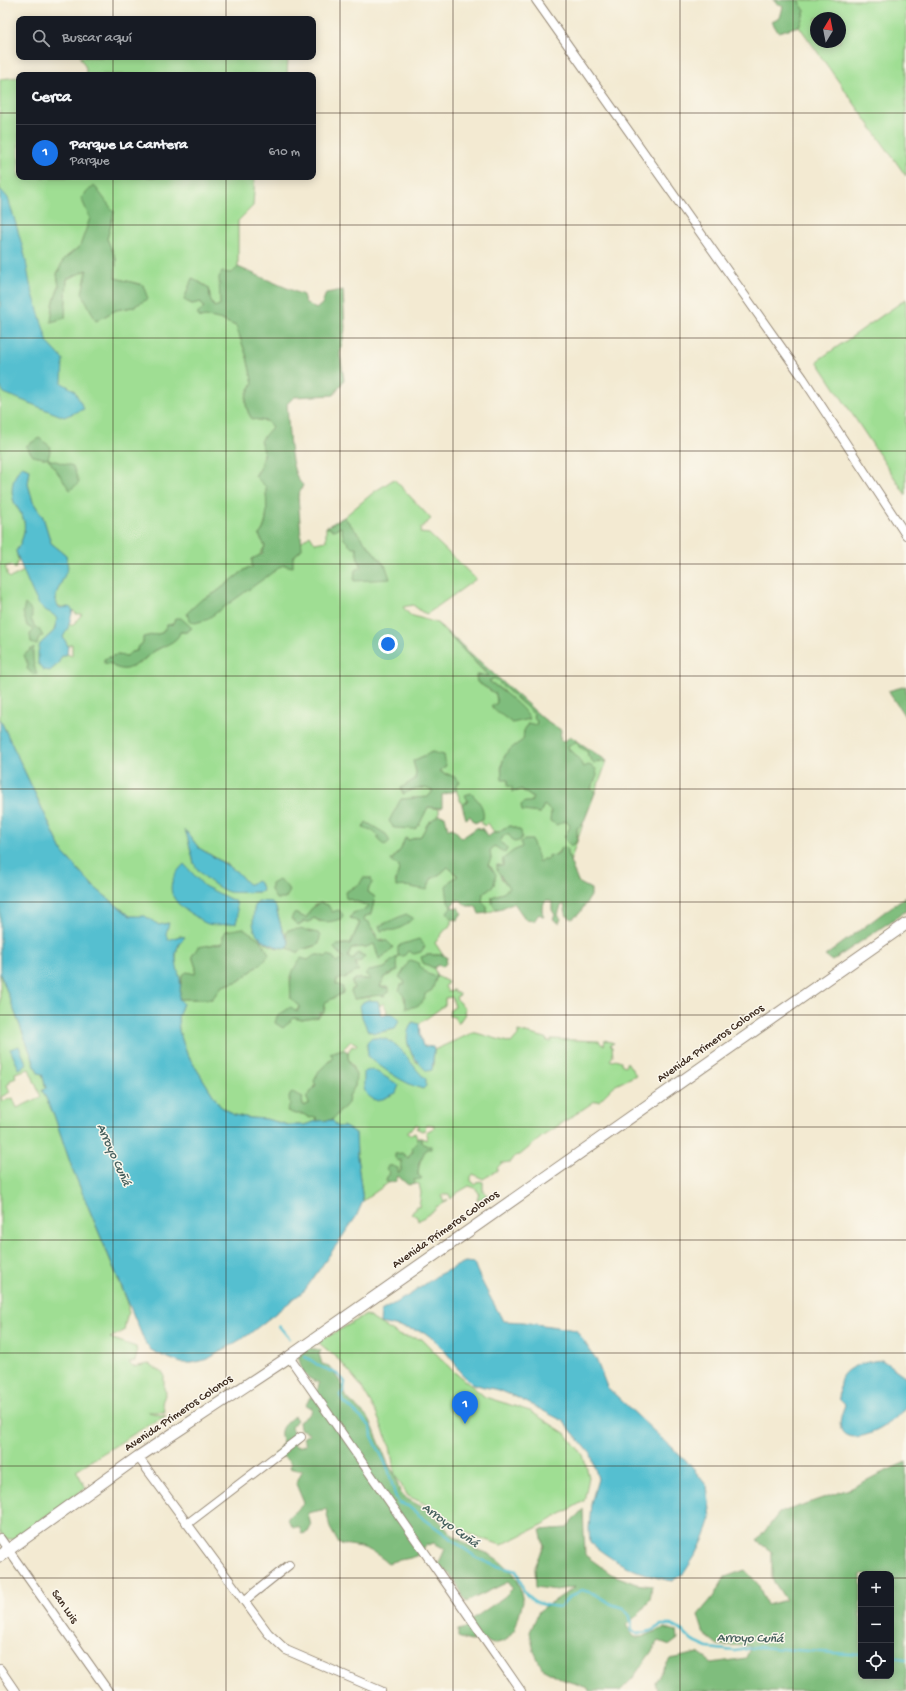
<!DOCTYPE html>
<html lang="es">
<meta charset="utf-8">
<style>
body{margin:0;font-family:"Gochi Hand",sans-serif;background:#20242c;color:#f1f3f6}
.controls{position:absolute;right:12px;bottom:12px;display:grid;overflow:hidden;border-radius:8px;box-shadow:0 2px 10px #0003}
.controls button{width:36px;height:36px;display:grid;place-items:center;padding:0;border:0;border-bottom:1px solid #363941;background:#171b24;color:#f1f3f6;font:20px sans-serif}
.compass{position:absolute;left:810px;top:12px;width:36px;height:36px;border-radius:50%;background:#171b24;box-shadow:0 2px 10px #0003;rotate:10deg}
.you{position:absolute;left:388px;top:644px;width:14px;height:14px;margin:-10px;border:3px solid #fff;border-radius:50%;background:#1a73e8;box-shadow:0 0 0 6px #1a73e833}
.badge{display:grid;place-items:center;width:26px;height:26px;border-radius:50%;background:#1a73e8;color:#fff;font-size:13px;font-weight:700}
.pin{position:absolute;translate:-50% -33px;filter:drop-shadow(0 1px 2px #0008)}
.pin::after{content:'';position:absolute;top:21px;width:14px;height:12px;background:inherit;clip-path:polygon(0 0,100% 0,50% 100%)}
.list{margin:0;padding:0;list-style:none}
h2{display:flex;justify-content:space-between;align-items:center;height:52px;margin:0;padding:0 16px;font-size:17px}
h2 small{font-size:13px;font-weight:400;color:#9ea1a6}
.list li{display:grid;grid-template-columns:26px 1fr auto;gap:12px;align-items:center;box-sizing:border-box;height:56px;padding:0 16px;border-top:1px solid #363941}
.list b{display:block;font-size:15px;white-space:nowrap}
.list p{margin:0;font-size:13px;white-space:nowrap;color:#9ea1a6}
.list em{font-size:13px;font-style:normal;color:#9ea1a6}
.icon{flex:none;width:22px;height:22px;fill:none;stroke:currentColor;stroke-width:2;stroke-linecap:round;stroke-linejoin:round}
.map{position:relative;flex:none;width:906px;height:1691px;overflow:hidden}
.search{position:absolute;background:#171b24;box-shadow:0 2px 10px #0003;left:16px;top:16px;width:300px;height:44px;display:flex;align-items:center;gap:10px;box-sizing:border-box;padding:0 14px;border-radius:8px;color:#9ea1a6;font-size:15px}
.panel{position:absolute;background:#171b24;box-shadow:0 2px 10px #0003;left:16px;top:72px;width:300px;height:108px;border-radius:8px}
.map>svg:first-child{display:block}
.green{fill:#9fde93;stroke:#6d8458;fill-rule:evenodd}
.forest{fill:#7fbd7d;stroke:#5d744e;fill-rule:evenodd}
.water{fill:#55bfd0;stroke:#487477}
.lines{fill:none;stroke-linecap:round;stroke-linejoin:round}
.stream{stroke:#55bfd0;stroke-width:2.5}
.street-casing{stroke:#978a78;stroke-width:10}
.secondary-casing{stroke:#978a78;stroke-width:13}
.street{stroke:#fff;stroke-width:8}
.secondary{stroke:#fff;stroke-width:11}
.grid{fill:none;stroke:#3b2a1e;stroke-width:1;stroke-opacity:0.55}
.labels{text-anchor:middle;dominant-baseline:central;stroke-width:3;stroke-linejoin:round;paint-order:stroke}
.street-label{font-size:12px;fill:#3b2a1e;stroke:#fbf7ec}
.water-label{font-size:13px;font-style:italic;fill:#445e5c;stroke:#fbf7ec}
</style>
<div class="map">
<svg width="906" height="1691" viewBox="0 0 906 1691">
<rect width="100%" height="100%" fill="#fbf7ec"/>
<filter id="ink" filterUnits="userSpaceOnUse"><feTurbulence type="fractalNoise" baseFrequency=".025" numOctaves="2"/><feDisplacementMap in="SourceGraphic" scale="8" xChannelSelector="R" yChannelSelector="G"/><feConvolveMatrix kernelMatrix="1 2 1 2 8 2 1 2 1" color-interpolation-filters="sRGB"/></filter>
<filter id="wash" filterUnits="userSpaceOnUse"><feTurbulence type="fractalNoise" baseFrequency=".012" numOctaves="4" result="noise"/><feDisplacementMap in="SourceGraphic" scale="16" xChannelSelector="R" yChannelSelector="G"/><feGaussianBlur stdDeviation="0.9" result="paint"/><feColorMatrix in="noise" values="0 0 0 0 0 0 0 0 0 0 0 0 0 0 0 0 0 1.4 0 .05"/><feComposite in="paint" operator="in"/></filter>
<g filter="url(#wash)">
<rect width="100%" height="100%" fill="#f3ead2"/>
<path class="green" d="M798,0H906V176L799,26L805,11ZM816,18H840V42H816Z
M80,57H284L288,58L287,75H86V68Z
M19,77V177H255L253,206L238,221V267L232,273L221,305L214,307L210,298L209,288L193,278L184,300L192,304L201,302L207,317L217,318L236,326L247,357L253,384C243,395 244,407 252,419L267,421L272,427C261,441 266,461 255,476L266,487C266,501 270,523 259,535L265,546L252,568L246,569L215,593L201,600H233L293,557L302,549L300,543L310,535L315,543L326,541V527L334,530L341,527L356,547L358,559L362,567H386L344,517L374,492L394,479L431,519L421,528L420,533L429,534L476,579L427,614L422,612L413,605L403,607L410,615L437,623L489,677L476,675L477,682L496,694L497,703L491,707L514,702L503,691L489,681L494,678L534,714L537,721L536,725L524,731V740C510,749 503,752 501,770L508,780L533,798L532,812L540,813L544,805L564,821L569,823L577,841V828L583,824L570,862L564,846L550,860L539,862L535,849C516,847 518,849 503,859V866L497,865L501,878L510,888L503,893L492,897V904L497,909L487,913V906L482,901L483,893L494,885L492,868L488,865L491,859L490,851L494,846L507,849L505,845L500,842L504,835L521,831L511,826L504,828L499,832H494L488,823L484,826L480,821L483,819L468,801L462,805L455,787L459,782L448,774L442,773L432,752L413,761L416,772L415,779L401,788L403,794C415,787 421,787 434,790L428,797L401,799L390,821L419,825L428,807L439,809V815L428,823L421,836L409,840L405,838L401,849L391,860L399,866V874L395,882L416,888L440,874L448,867L458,877L450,881L451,907L448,912L452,919V924L445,930L435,943L443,955H427L423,963L434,968L437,976L448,982L445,987L448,991L453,990L460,995L456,997L457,1000L465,1009L464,1012L465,1014L458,1024L454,1017L449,1016L450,1010L455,1007L452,997L445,998V1005L419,1024L412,1022C404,1040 407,1044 416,1062L433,1067L434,1050L472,1033H476L511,1043L518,1035V1031L546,1038V1040L551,1042V1039L599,1041L601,1044L604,1045L605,1040L614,1043L610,1045L612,1047L613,1056L610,1060L613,1061L615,1059L621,1061V1064L625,1066L627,1062L636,1075L614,1086L599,1101H595L543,1136L520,1155L515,1156L511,1162L502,1163L497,1168L498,1170L483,1179L473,1174L471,1177V1181L476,1185L479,1181L483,1182V1191L487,1195L477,1201L479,1193L475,1188L469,1186L457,1193L451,1199L449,1194H444L442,1197L444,1201L447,1200L448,1201L436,1207L435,1210L418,1221L417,1217L411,1213L415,1210V1207H419L421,1193L419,1184L414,1183V1180L422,1178L418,1176C418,1164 422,1156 427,1146L423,1143L421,1138L427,1140L426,1132L434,1128V1125L426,1124L425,1130L422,1131L416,1128L418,1127L417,1124L408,1131V1134L411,1135L415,1133L418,1141C412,1146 414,1153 407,1158L405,1155L401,1160V1171L398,1173L393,1167L388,1166L389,1172L386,1180L388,1183L363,1201L357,1157L356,1133L338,1127L332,1120L348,1103L349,1096L355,1086L353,1066L348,1058V1052L352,1046L355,1047L357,1044L351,1041L343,1049L330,1053L333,1057L320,1070L309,1103L304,1106L302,1102L291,1104L287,1110C295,1115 296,1112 303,1114C310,1116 308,1118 316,1117L317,1121L304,1125H288L266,1119L250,1118L234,1115L220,1106L187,1054L179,1031L178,1017L183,1003L179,999L180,981L176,965V956L178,944L185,937L180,936L168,940L165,934L168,923L159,925L145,917L130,916L94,887L63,853L0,719V79ZM114,212L107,239L116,259L115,278L143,285L133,307L116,310L96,321L87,270L67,279L65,317L53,305L59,286L57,274L64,259L80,246L91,218ZM22,466L30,469L28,484L33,502L43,517L51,543L66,555L61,583L56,594V604C64,611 69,603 76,614H82L72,626L69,623L63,637L68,646L72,644V656L67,654L61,657L58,664L50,670H43L40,644L54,631L57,619L54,614L40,606L24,571L10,578L7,575V571L5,567L11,565L15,569L18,560L16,551C22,542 26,531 24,521C22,514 18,509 15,504C9,492 14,474 22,466ZM173,624L192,628L187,632H180L173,641L153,652L140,663L124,669L114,667L113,664L104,659L116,655L127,656L131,652L137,651V648L143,643L144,637L162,633L167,626ZM186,831L199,848L226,864L237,872L247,884L251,885L260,883L263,891C246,898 210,873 194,864ZM360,884L369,888L368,892L375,897L371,914L364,917V920L375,931L377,940L384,939L377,954L375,943L366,947L351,948L348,957L353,961L355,957L356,967L359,970L347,977L338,979L336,984L343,993L323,1003L325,1009L319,1017L302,1020L294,1018L290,1022L300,1005L291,999L290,977L325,957H333L337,962L344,959L334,948L343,944H350L360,922L351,918L353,913L364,910L369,906L346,898L353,887ZM255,904L276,908L282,930L286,935L288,930L316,946L301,950L299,952C295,951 291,948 287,948C284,947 281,948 278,948C253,941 252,926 255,904ZM316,904L332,913L320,922L314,918L309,922L303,920L294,913L306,918ZM224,943L264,961L239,981L222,986L212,999H179L182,975H195L196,968L192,956L213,944ZM391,961L392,974L384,977L380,987H389L370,997L355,999L351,991L360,978L370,980L372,979L366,973L385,968ZM417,962L425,974L431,976L433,984L432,990L405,1002L401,985L405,984L404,980L399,977ZM369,1000L378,1001L380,1006L383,1003L387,1010L386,1014L391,1013L395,1029C364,1037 366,1031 363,1002Z
M906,299V495L817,361Z
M577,741L587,751L588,756L598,763L607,761L595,793L591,788L595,781L583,767L575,754L569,750L567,747Z
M0,973L38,1073L42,1074L46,1088L42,1090L54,1115L72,1168L128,1303V1311L124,1331L110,1338L136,1347L137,1354L135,1361L129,1363L133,1367L149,1364L164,1374V1389L166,1392L162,1403L165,1412H148L166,1416L150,1424L76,1470L86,1488L14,1539H5L0,1531ZM29,1069L41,1097L17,1108L13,1098L2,1101L1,1097L10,1092L7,1085L10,1083L9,1081L16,1078L15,1073Z
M366,1315L400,1336L422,1339L453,1371L485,1397L530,1411L566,1434L583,1455L589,1477L584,1501L544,1524L501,1545L467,1533L436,1509L408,1496L395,1475L390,1446L376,1413L361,1386L340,1361L318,1342Z"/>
<path class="forest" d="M773,0H798L805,11L799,26L778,32L772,22L780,18L783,7Z
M94,185L114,212L107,239L116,259L115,278L143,285L148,299L133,307L116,310L96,321L82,293L87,270L67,279L65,318L51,322L53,305L59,286L57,274L64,259L80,246L90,218L81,198Z
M238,267L303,295L305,302L316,309L322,304L326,293L343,290L345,329L340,354L344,380L334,395L294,397L287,404C289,424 288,473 303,485L298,496L302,549L293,557V567L283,565L206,620L195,623L189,620L187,613L201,600L215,593L246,569L252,568V559L262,554L265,546L259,535C270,524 266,501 266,487L255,476L260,469L264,451L260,441L272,427L267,421L252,419C244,407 244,395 253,384L247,357L236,326C224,321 213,315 200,318L197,314L204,308L201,302L192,304L184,300L192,278L209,288L210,298L214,307L220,305L219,277L222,272L232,273Z
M39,438L51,447L48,459L73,466L79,483L70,490L48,459L33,456L26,446Z
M344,517L386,567L390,579L354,581L355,570L362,567L358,559L356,547H352L344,539L341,527L334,530L326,527Z
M25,604C30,609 34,612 31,619L35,627L39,629L43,636L39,637L37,645L31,643L30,634L34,630L27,626L23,612Z
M175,618H181L192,628L187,632H180C178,643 161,646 153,652C144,659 138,665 126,669C122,670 118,668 114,667L112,664L104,663V659L116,655L127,656L131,652L137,651V648L143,643V637L162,633L167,625L173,624Z
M437,623L544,719L561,730L560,740L565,741L570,736L607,761L594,763L588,756L587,751L579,747L577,741L568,747L569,750C577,754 579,759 583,767L589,765L596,769L597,776L591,788L595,793L583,824L577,828V841L571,846L564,838L570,827L569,823L564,821L557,825L550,821L551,811L544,805L540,813L522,811L521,805L525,802H531L533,798L521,789L518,791L512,792V787L507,786L508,780H502C500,757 505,752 523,740L524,731L528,723L536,725L537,721L533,718L534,714L494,678L489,681C502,691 522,705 530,719L512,723L491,707L497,703L496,694L477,682L476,675L489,676Z
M34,647C32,655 33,666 37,673L34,675L27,669L28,665L24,655Z
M906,686V718L888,691Z
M432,752L444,755L446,766L440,771C446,777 452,772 460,782L455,786L457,790L442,795V808L428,807L419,825L415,829L394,828L389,821L401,799L428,797L433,791C422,786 415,787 404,794L401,788L415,779L416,772L413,761Z
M471,793C479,801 485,808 483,819L475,823L470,816L466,819L462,805L468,801L465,795Z
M439,815L445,816L448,829L453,828L462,838L478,827L479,829L482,828L488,837L494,832H499L504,828L511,826L521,831L522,837L519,841L514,842L509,835H504L500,842L505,845L507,849L505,853L494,846L490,851L491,859L488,865L496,874L494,885L483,893L482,901L487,906V913L479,914L476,906H467L460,900L455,901L451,907L459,908L462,913L457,920L452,919L447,912L451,907L448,902L446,886L450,881L458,876L448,867L440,874L431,879L427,890C414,888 409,885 396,887C395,880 399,873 399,866L391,861L401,849L405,838L409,840L421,836L428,823Z
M366,822L386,834L390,842L385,846L378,840V836L372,830L363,828Z
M525,840H532L539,862L543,859H549V855L556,856L564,846L567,849V853L578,882L591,889V896L579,914L572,919L566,915L564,904L561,906L558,915L561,919L559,923L553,919L555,915L552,910V902L547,900C541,905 541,910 544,917L539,914L534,921L526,920L514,903C507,904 504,909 497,909L492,904V897L503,893L509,888L497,870V865L503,866V859L513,851L522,847L520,842Z
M363,878H371L372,883L369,888L368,892L375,897L371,914L364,917V920L369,922C371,929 375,932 377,940L387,941L393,947L387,954L379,959L374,944L366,947L351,948L348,957L353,960L357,953L365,956L361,961L355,963L356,967L359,970L347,977L337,980L336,984L343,987V993L324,1003V1013H320L319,1017L302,1020L294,1018L283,1028L275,1023L277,1016L291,1007L297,1012L300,1006L291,999C290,980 289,974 301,958L308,960C314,955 318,953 325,957L328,955L333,957L337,962L344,959L334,948L336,945L350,944L360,923L350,918L353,913L364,910L369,906L346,898L345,892L360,884Z
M278,880L284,883L290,891L285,899H276L271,890V884Z
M906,896V911L832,961L825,956Z
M320,903L328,905L332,912L339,910L343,915L341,919C330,922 323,924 314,918L309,922L303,921L302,924L298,925L291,919L294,913L306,918L311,909Z
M406,914L413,918C408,923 401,929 394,930C389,931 386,929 381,931L379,926Z
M243,928L261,940L269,954L264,961L239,981L222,986L212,999H179L182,975L187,972L195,974L196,968L192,956L198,947L223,943V936L226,931Z
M299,929L318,933L320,936L319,944L301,950L299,953L288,948L289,943L286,935L288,930Z
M419,939L425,946L421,952L414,954L408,951L404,956H398L396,962L398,970L384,977L380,987L384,988L389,987V992L384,996C375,994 364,998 354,999L351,991L354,988L352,982L355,979H371L365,974L369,971L385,968L391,961L398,956V947L400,945Z
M427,955H443L447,957L446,963L443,967L438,965L434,968L423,963L421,957Z
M410,960L417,962C423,970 426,976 437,976L432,990L425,994C425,1005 416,1007 406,1008L405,997L399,991L401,985L405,984L404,981L399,977C404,972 405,966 410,960Z
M343,1049L348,1052V1058L356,1075L355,1086L349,1096L348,1103L332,1120L317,1121L316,1117L310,1118L303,1114H295L287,1111L290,1104L289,1097L292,1092L303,1097L302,1102L304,1106L309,1103L306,1097L316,1086L314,1081L320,1070L333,1058L330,1053Z
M418,1138H421L423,1143L427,1146H431V1149H426L419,1163L418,1175L422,1178L421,1179L414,1180V1183L408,1185L398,1176L396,1181L388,1183L386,1180L389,1172L386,1169L389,1165L398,1168V1173L401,1171V1160L398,1161L395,1158V1154L402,1153L408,1158L413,1151L412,1148L418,1141L416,1140Z
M309,1348L321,1350L319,1354L322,1364L329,1366L341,1383L345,1396L370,1420L388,1464L395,1475L400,1492L404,1497L424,1508L437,1518L450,1533L471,1547L489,1554L497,1559L514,1574L518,1581L523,1601L515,1629L505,1641L493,1644L481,1639L470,1641L458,1637V1630L469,1627L470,1621L504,1597L513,1588L508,1582L466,1602C462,1597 462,1593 459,1588C454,1578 448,1571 438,1565L445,1549L434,1543L424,1546L417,1556C407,1560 398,1559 388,1563C370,1548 362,1546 339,1544L330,1528L326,1509L308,1513L311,1526L308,1532L302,1534L299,1527H293L287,1519C292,1512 299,1510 304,1503L296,1484L302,1471L290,1468L291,1464L284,1457L274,1456L283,1443C277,1428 284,1425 294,1416L297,1420L291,1427L296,1440L293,1445L299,1447L306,1444L303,1438L310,1433L300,1429L299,1422L311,1413L312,1408L306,1405L310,1397L316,1399L319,1383C300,1376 302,1368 297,1351Z
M906,1462V1691H657L655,1682L670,1659L698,1653L712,1663L746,1658L751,1646L718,1645L704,1634L698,1615L713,1597L725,1577L745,1570L758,1584L767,1605L786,1600L772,1579V1552L757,1541L779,1513L852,1488L877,1475ZM861,1574H891V1676H861Z
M583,1509L585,1555L611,1574L636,1584L652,1586L650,1599L640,1613L626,1625L634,1637H642L664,1628L677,1631L678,1639L670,1645L659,1641L632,1679L620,1691H589L588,1688L564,1680L542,1668L534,1651L530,1632L539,1611L575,1587L555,1590L536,1587L535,1567L544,1546L540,1530L566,1528Z"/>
<path class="water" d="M0,189L8,198L18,231L25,256L30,284L48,343L63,359L62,383L74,390L84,409L64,417L4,393L0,386Z
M22,466L30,469L28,484L33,502L43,517L51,543L66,555L68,568L56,594V604L60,608L69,607L73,610L68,628L63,637L68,646L67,654L61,657L58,664L50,671L43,670L38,663V652L40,644L54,631L57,619C53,612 45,612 40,606C35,600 18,559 16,551C22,542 26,531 24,521C22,514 18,509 15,504C9,491 13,475 22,466Z
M0,719L63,853L94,887L130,916H145L159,925L169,923L166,934L168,940L180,936L185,937C171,951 176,962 180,979C181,986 180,993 179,999L183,1003L178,1017L179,1031L187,1054L220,1106L234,1115L250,1118L266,1119L288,1125H304L317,1121L332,1120L338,1127L343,1126L356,1133L357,1157L363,1201L356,1217L305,1290L248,1335L208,1359L192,1363H181L163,1356L151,1350L144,1340L72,1168L54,1115L42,1090L46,1088L42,1074L38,1073L0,973Z
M185,830L199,848L225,864L237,872L247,883L251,885L256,881L260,883L263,891L259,892C252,892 234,893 229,892C218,889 197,873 194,863C191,852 189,841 185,830Z
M184,864L204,886L236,902L238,916L236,923C228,924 216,926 208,924C204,923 199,919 195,916C170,902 162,886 184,864Z
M258,901L272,902L276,908L282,930L289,943L288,948C281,948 277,947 270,944C250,934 252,924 255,904Z
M368,1000L378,1001L381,1015C390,1013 394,1012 399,1020L395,1029L375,1033L368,1031L362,1017L360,1006L363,1002Z
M413,1022L419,1024L420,1036L423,1046L433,1047L434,1050L432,1070L427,1071C413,1059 399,1039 413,1022Z
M372,1037C377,1038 384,1038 388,1040C405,1048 412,1068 426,1079V1086L423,1089C406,1085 381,1068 368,1056L367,1042Z
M19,1046L27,1065L19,1069L10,1049Z
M372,1069L399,1085L396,1093L378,1101C361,1095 364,1087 364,1072Z
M465,1262L474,1263C481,1283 493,1301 503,1321L523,1322L576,1330L596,1359L607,1387L690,1465L707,1486L711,1518L705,1536L697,1553L684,1573L672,1581C641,1575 613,1563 590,1542L589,1529L591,1503L598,1479L591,1454L563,1421L518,1398L499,1390L484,1387L471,1383L460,1372L454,1362L437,1342L424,1332L380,1323L381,1311L411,1294L438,1275Z
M882,1360L906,1377V1406C901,1413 895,1419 888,1424C864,1441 827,1447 845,1405L839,1399C840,1393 839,1388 840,1383C841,1366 869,1361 882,1360Z"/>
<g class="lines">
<path class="stream" d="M279,1326L289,1338
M305,1357C311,1359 315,1364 321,1367C333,1373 335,1370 345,1382L344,1390L340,1395L343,1401L371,1427L372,1436L388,1469L395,1495L399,1503L408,1506L419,1515L477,1558L493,1565L516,1571C520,1577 521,1585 524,1591C533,1605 545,1605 560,1607L568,1598L582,1590L595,1594L611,1604L623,1608L630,1616L632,1631L638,1634L651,1631L661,1625H672L681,1630L692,1641L708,1648L735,1651L757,1647L861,1655
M891,1657L906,1659"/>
</g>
</g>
<g filter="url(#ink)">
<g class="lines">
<g class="street-casing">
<path id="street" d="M536,0L803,378L906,535
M289,1357L521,1691
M138,1457L268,1633L286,1650L381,1691
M187,1524L301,1437
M0,1538L108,1691
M244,1601L289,1565
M0,1669L15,1691"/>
</g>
<g class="secondary-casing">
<path id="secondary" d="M0,1556L138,1457L289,1357L906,924"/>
</g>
<use href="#street" class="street"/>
<use href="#secondary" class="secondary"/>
</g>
</g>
<path class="grid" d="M113,0V19M226,0V19M340,0V1691M453,0V1691M566,0V1691M680,0V1691M793,0V1691M113,57V75M226,57V75M0,113H19M313,113H906M113,177V1691M226,177V1691M0,225H906M0,338H906M0,451H906M0,564H906M0,676H906M0,789H906M0,902H906M0,1015H906M0,1127H906M0,1240H906M0,1353H906M0,1466H906M0,1578H861M891,1578H906"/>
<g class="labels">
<g class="street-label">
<text transform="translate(711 1044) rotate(-35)">Avenida Primeros Colonos</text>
<text transform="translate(446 1230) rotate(-35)">Avenida Primeros Colonos</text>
<text transform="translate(179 1414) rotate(-34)">Avenida Primeros Colonos</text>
<text transform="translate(64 1607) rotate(55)">San Luis</text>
</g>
<g class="water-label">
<text transform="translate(113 1155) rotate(66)">Arroyo Cuñá</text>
<text transform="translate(450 1526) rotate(36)">Arroyo Cuñá</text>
<text transform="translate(750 1639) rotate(1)">Arroyo Cuñá</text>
</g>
</g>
</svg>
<div class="controls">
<button>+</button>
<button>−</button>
<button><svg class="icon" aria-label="locate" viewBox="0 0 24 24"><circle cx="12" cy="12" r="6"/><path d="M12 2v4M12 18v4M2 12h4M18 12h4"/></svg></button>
</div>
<svg class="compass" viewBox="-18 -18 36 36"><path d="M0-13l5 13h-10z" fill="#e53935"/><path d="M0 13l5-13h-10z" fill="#9ea1a6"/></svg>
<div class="you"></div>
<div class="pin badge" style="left:465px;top:1424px">1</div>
<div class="search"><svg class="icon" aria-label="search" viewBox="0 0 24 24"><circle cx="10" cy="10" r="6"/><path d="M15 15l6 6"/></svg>Buscar aquí</div>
<section class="panel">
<h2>Cerca<small></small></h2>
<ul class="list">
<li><span class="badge">1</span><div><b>Parque La Cantera</b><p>Parque</p></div><em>610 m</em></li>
</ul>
</section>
</div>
